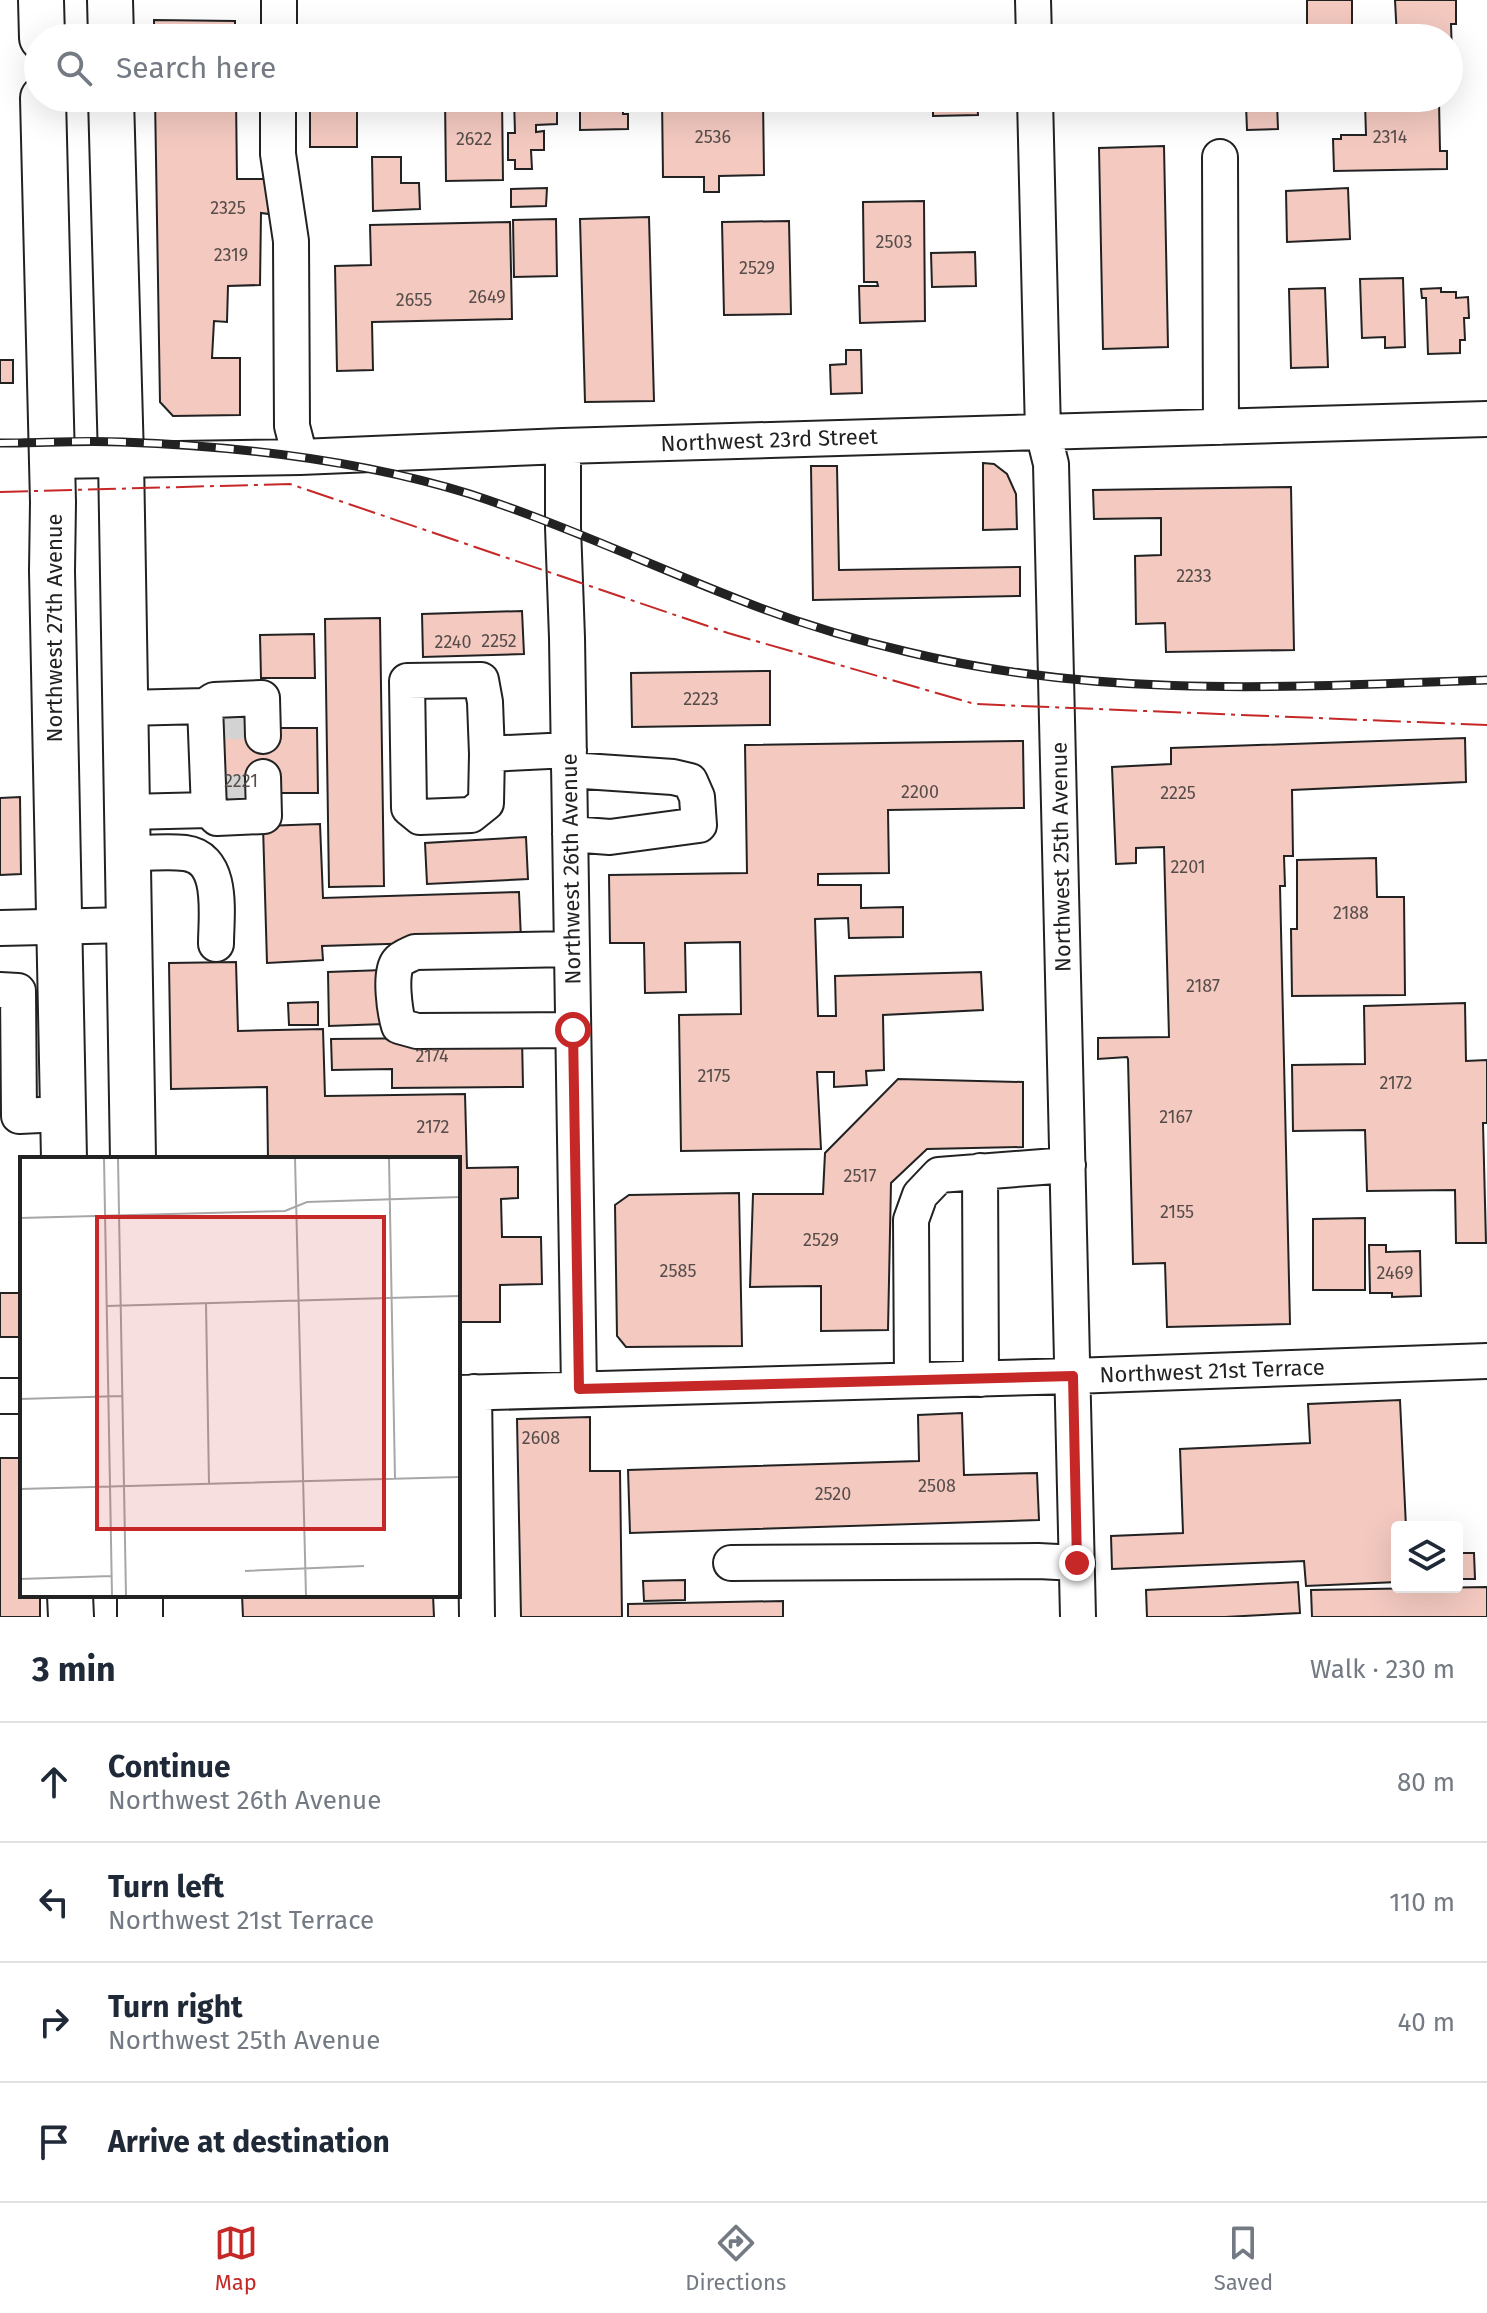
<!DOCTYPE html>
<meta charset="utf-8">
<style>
body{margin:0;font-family:"Fira Sans",sans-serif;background:#f6f6f7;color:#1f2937}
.controls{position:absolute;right:24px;bottom:24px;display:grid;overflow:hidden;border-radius:8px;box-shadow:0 8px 32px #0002}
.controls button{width:72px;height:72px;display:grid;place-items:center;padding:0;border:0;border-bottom:2px solid #e0e1e3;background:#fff;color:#1f2937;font:40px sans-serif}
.stop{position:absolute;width:24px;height:24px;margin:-18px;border:6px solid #c62828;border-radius:50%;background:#fff}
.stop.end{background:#c62828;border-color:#fff;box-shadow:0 2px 8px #0008}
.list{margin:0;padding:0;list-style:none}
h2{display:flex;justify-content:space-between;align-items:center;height:104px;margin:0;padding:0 32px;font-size:34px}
h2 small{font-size:26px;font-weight:400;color:#747a83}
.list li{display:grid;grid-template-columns:52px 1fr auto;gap:24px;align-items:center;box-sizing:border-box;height:120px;padding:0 32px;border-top:2px solid #e0e1e3}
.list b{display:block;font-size:30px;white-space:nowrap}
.list p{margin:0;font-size:26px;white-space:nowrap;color:#747a83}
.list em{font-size:26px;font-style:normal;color:#747a83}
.icon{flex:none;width:44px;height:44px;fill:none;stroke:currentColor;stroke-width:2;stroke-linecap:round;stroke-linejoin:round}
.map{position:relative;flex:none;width:1487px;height:1617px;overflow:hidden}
.search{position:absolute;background:#fff;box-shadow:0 8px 32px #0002;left:24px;right:24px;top:24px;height:88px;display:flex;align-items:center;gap:20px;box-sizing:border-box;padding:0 28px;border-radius:44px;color:#747a83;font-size:30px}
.sheet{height:584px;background:#fff}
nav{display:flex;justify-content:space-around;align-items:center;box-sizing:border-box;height:112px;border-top:2px solid #e0e1e3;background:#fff;font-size:22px;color:#747a83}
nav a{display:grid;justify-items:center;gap:4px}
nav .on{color:#c62828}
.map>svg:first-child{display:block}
.building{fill:#f3c9c0;stroke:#222;stroke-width:2}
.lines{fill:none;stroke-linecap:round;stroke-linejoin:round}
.minor-tunnel{stroke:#d3d3d3;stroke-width:34;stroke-dasharray:34 17;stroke-linecap:butt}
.minor-casing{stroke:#222;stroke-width:38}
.highway-casing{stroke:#222;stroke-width:48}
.minor{stroke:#fff;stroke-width:34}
.highway{stroke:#fff;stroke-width:44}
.rail-casing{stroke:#222;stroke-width:9}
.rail{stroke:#fff;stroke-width:6;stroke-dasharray:18;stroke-linecap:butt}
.power{stroke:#c62828;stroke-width:2;stroke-dasharray:28 6 4 6;stroke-linecap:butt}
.route{stroke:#c62828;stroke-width:10}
.labels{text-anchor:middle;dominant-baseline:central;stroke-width:6;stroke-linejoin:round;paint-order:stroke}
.number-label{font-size:18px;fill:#564c4a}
.street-label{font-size:22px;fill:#222;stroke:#fff}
.inset-road{fill:none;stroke:#a7a7a7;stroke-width:2}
.view{fill:#c62828;fill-opacity:0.15;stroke:#c62828;stroke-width:4}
.inset-edge{fill:none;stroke:#222;stroke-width:4}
</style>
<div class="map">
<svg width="1487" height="1617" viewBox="0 0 1487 1617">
<rect width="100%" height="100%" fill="#fff"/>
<path class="building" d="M1307,0H1352V38H1307Z
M1395,0H1456V24H1451L1452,55H1449V38H1397Z
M154,20L235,21V38H154Z
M976,28V38H932V29Z
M662,32H688V38H662Z
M155,98H236L237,179H270L269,214L261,213L260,285L228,286L227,322L214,321L212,358H240V415L173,416L160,402Z
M310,98H357V147H310Z
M445,98H502L503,180L446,181Z
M522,98H562V107L557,108V124L536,125V132L544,131V150H531L532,169H515V160H508V133H515L514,99Z
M580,98H631V101H623V114H628V129L580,130Z
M662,98H763L764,175L719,176V192H704V177H663Z
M933,98H977L978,115L933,116Z
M1439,101L1440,151H1447V169L1334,171L1333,139H1341V135H1366L1365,103Z
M1277,103L1278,129L1247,130L1246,105Z
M1164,146L1168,347L1103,349L1099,148Z
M372,157H401V183H419L420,209L373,211Z
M547,188L546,206L511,207V189Z
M1348,188L1350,239L1287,242L1286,191Z
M924,201L925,321L860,323L859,286H878L877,282H864L863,202Z
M649,217L654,401L585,402L580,219Z
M556,219L557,276L514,277L513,220Z
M789,221L791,314L724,315L722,222Z
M510,222L512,319L372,322L373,370L337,371L335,266L371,265L370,225Z
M975,252L976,286L932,287L931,253Z
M1403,278L1405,347L1385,348V337L1362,338L1360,279Z
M1325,288L1328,367L1291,368L1289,289Z
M1441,288V292H1456V298L1468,297L1469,318H1464L1465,340H1460V353L1428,354L1426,298H1422L1421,289Z
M846,350H861L862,393L831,394L830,365L846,364Z
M0,360H13V383H0Z
M983,463L994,464L1007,474L1016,494L1017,529L983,530Z
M811,466H837L839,570L1020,567V596L813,600Z
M1291,487L1294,650L1166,652L1165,623L1136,624L1135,556L1161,555V518L1094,519L1093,490Z
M522,611L524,654L423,657L422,614Z
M380,618L384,886L329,887L325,619Z
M314,634L315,678H261L260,635Z
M770,671V725L632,727L631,673Z
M216,705H252L272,728H317L318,793H271L252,807L217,808Z
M1465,738L1466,782L1292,790L1293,856H1284L1285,886H1280L1290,1324L1167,1327L1165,1263L1133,1264L1128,1059L1127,1057L1098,1059V1038L1169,1037L1164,847L1136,848V863L1116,864L1112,767L1171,764V748Z
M1023,741L1024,808L888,810L889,873L818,874V885H861V908L903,907V937L849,938L848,918L815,919L818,1016H836L835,976L981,972L983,1010L883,1015L884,1070L866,1071L867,1085L834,1087V1072H817L821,1149L681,1151L679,1015L741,1014L740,942L685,943L686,992L645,993L644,943H610L609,875L747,873L745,745Z
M20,797L21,874L0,875V798Z
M320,824L323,898L519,892L521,940L322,946L323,960L267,963L263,826Z
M526,837L528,879L427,884L425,843Z
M1376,858L1377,897H1404L1405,995L1292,996L1291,929H1297V860Z
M236,962L238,1031L323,1029L325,1096L465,1094L467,1168L518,1167V1198L501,1199L502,1237H541L542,1284L500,1285V1322H458V1159H268L267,1087L171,1089L169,963Z
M383,970L385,1024L329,1026L328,972Z
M318,1002V1025H289L288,1003Z
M1465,1003L1466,1061L1487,1060V1123H1483L1486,1243H1456L1455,1190L1367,1191L1365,1130L1293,1131L1292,1065L1365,1064L1364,1006Z
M522,1037L523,1087L392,1088V1069L332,1070L331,1039Z
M898,1079L1023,1082V1147L927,1149L891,1183L888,1330L821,1331V1286L750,1287L753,1194H823L825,1153Z
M739,1193L742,1346L626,1347L617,1336L615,1205L629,1195Z
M1365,1218V1290H1313V1219Z
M1369,1245H1386V1252L1420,1251L1421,1296L1392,1297V1293H1370Z
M0,1293H22V1337H0Z
M1400,1400L1406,1527H1397V1582L1306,1586L1304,1561L1112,1569L1111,1536L1183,1533L1180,1449L1310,1443L1308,1404Z
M962,1413L964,1475L1037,1473L1039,1520L630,1533L628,1470L919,1461L918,1415Z
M590,1417V1471H620L622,1617H521L517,1419Z
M0,1458H22V1595H40V1617H0Z
M1457,1553H1474L1475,1579H1457Z
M685,1580V1600L644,1601L643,1581Z
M1298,1582L1300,1613L1225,1617H1147L1146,1590Z
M1487,1587V1617H1312L1311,1590Z
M242,1595H433L434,1617H243Z
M783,1601V1617H628V1604Z"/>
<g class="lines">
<path class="minor-tunnel" d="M216,722H252
M217,792H252"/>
<g class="minor-casing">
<path id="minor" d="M1033,0L1034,38
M279,38V0
M278,98V154L291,241L292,426L300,457
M1035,98L1043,432L1051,464L1078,1617
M1220,157L1221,427
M563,446V527L567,638L579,1389
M51,461L300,457L563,446L1487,419
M205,706L214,700L262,698L263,736
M125,708L205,706L209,810L127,812
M487,754L485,702L481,680L407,681L409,808L420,817L471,815L486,803L487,754L569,750
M569,770L673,777L690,781L697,797L699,825L610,837L570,834
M209,810L217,818L264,816L263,777
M128,854C146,853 166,851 185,853C225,858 216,915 216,944
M0,928L129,925
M572,949L415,952C409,955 402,957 398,962C389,973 395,1013 399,1026L417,1031L573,1030
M0,990L18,991L19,1116L62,1114
M980,1171L981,1379
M912,1380L911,1220L920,1195L939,1175L1068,1165
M474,1392L477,1617
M458,1393L1073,1376L1487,1361
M0,1396H22
M731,1563L1038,1561L1077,1563"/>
</g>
<g class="highway-casing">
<path id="highway" d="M41,0L42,38
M110,0L111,38
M43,98L53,502L52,571L64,1159
M111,98L121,458L133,1159
M70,1595L71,1617
M140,1595V1617"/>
</g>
<use href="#minor" class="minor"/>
<use href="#highway" class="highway"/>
<g class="rail-casing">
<path id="rail" d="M0,443C41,443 82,440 122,442C237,446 360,460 470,494C562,524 650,565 740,600C795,622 852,639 908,652C1103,699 1290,687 1487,680"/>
</g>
<use href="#rail" class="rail"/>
<path class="power" d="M0,492L290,484L728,633L975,704L1487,725"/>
</g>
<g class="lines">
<path class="route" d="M573,1030L579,1389L1073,1376L1077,1563"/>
</g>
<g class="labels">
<g class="number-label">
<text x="713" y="137">2536</text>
<text x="1390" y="137">2314</text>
<text x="474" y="139">2622</text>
<text x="228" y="208">2325</text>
<text x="894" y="242">2503</text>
<text x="231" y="255">2319</text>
<text x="757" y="268">2529</text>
<text x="487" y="297">2649</text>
<text x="414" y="300">2655</text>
<text x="1194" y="576">2233</text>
<text x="499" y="641">2252</text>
<text x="453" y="642">2240</text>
<text x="701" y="699">2223</text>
<text x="241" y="781">2221</text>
<text x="920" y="792">2200</text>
<text x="1178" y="793">2225</text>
<text x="1188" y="867">2201</text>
<text x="1351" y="913">2188</text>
<text x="1203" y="986">2187</text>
<text x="432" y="1056">2174</text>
<text x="714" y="1076">2175</text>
<text x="1396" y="1083">2172</text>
<text x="1176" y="1117">2167</text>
<text x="433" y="1127">2172</text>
<text x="860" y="1176">2517</text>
<text x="1177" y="1212">2155</text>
<text x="821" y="1240">2529</text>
<text x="678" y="1271">2585</text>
<text x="1395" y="1273">2469</text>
<text x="541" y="1438">2608</text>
<text x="937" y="1486">2508</text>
<text x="833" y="1494">2520</text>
</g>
<g class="street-label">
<text transform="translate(769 440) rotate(-2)">Northwest 23rd Street</text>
<text transform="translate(54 628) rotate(-90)">Northwest 27th Avenue</text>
<text transform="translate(1061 857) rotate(-91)">Northwest 25th Avenue</text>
<text transform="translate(571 869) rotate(-91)">Northwest 26th Avenue</text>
<text transform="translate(1212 1371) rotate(-2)">Northwest 21st Terrace</text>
</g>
</g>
<g transform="translate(20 1157)">
<rect width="440" height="440" fill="#fff"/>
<path class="inset-road" d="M84,1L92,439M98,1L106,439M275,1L286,439M369,1L375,322M0,61L265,54L287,45L440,40M186,146L189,328M87,149L440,139M0,242L102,239M0,332L440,320M225,414L344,409M0,422L92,419"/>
<path class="view" d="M77,60H364V372H77Z"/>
<rect width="440" height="440" class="inset-edge"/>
</g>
</svg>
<div class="controls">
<button><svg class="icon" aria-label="layers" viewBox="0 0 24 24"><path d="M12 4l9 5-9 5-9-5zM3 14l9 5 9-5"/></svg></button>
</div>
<div class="stop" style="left:573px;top:1030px"></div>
<div class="stop end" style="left:1077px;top:1563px"></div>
<div class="search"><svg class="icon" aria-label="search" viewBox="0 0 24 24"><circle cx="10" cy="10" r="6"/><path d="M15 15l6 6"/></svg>Search here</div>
</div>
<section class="sheet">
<h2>3 min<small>Walk · 230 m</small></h2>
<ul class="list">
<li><svg class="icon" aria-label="ahead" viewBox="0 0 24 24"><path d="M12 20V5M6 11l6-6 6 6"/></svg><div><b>Continue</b><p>Northwest 26th Avenue</p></div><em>80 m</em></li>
<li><svg class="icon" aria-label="left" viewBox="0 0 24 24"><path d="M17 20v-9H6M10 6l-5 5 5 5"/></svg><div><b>Turn left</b><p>Northwest 21st Terrace</p></div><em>110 m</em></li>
<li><svg class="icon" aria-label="right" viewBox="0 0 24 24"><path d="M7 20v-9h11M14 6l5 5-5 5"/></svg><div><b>Turn right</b><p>Northwest 25th Avenue</p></div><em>40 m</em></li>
<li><svg class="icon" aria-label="arrive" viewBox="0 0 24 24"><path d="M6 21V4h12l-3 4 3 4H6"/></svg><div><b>Arrive at destination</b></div></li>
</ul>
</section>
<nav>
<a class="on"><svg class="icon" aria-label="map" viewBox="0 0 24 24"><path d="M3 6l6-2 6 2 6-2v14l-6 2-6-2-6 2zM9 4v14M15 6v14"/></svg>Map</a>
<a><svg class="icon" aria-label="directions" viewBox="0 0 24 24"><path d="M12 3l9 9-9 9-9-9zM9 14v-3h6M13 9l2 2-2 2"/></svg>Directions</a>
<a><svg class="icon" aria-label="saved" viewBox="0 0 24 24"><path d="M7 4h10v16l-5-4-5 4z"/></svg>Saved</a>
</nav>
